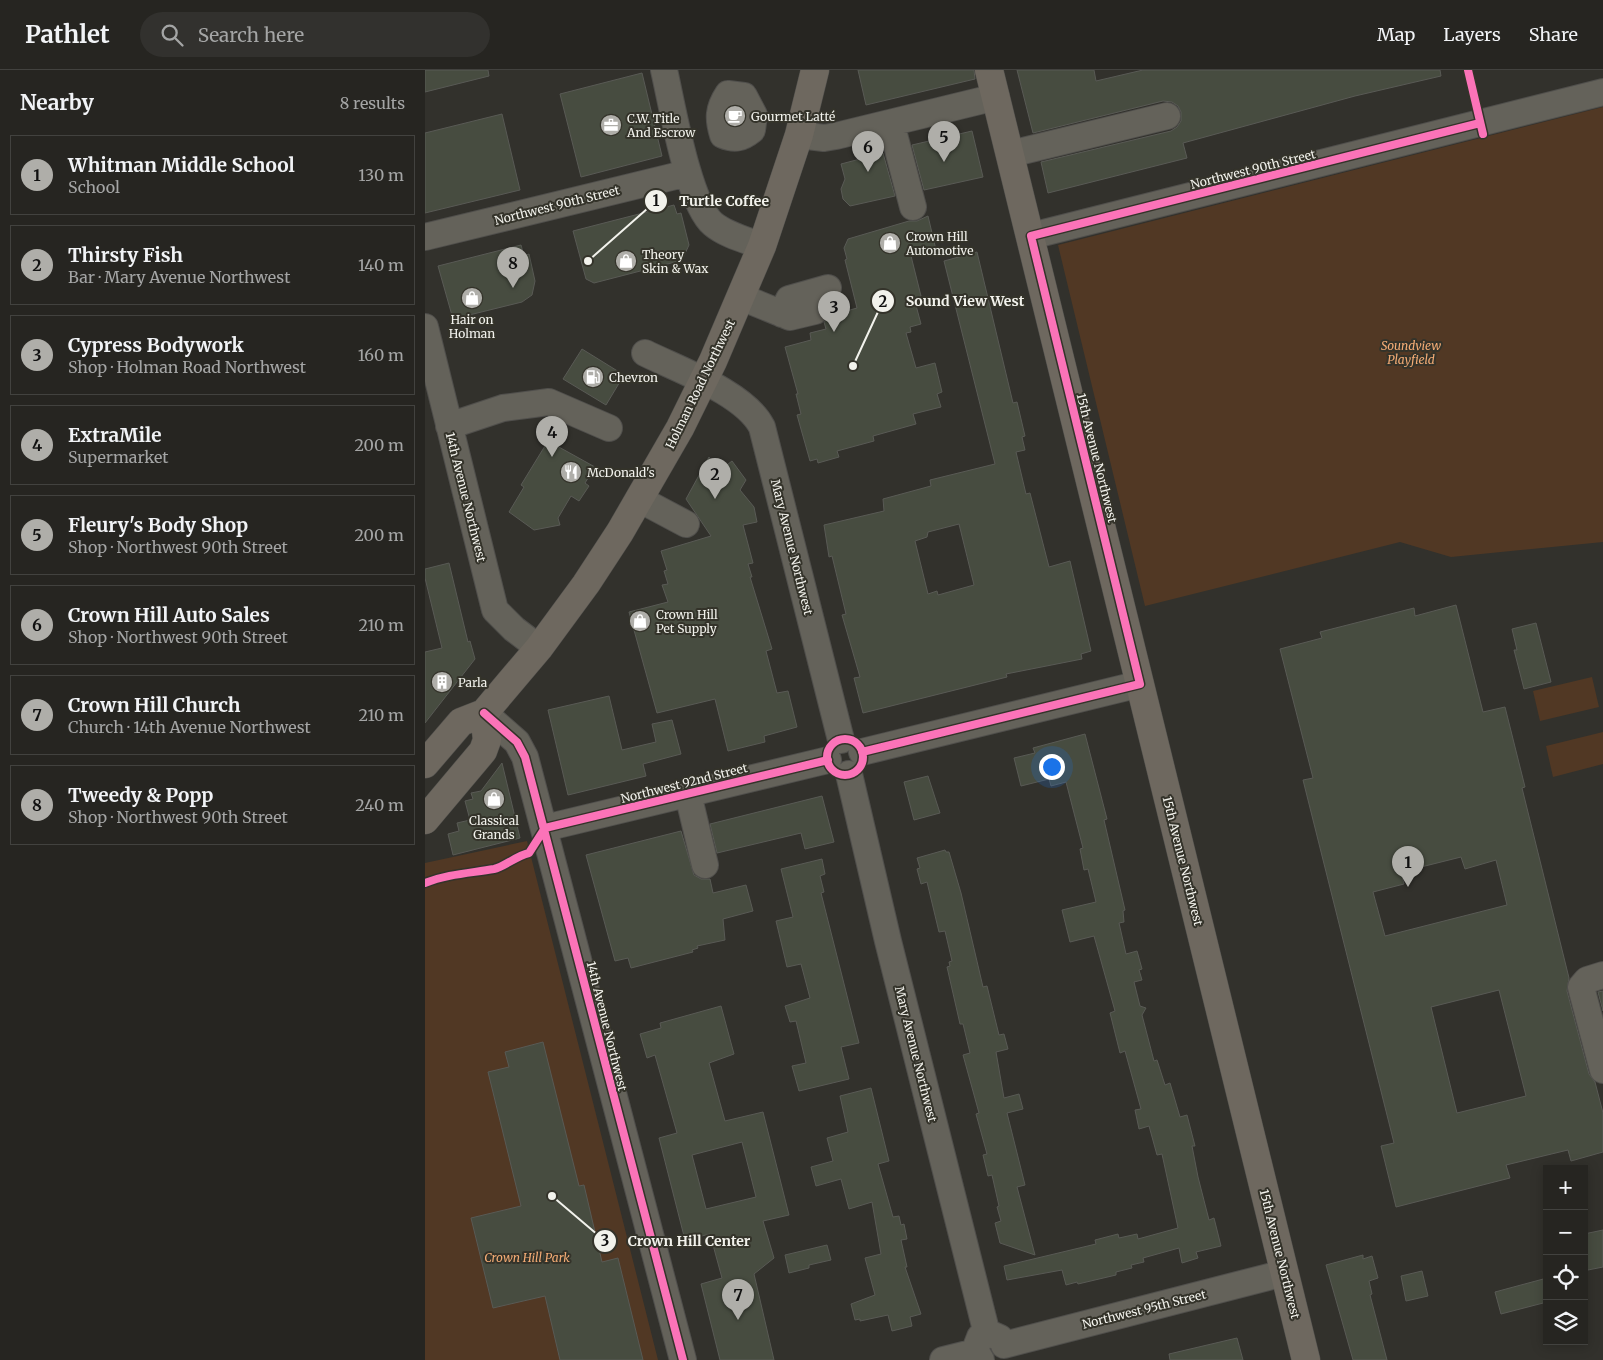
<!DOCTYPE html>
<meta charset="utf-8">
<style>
body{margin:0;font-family:Merriweather,serif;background:#32312e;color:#f1f3f6}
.controls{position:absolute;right:15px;bottom:15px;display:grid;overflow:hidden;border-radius:0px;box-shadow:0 2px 12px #0003}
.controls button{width:45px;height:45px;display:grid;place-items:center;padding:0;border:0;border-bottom:1px solid #42423f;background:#262521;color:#f1f3f6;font:25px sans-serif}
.you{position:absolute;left:626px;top:696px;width:18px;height:18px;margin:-12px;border:4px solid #fff;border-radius:50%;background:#1a73e8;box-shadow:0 0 0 8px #1a73e833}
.badge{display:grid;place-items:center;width:32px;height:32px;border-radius:50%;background:#afaea9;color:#111;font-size:16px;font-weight:700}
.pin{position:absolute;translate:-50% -41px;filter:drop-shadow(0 1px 2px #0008)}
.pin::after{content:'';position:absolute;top:26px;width:18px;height:15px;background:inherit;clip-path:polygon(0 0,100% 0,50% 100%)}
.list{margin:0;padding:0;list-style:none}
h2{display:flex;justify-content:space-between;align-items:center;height:65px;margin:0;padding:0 20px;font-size:21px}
h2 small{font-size:16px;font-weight:400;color:#a4a5a5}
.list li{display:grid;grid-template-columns:32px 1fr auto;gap:15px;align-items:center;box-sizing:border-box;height:80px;margin:0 10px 10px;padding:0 10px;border:1px solid #42423f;border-radius:0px}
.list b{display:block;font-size:19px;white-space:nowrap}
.list p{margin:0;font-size:16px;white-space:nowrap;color:#a4a5a5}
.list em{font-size:16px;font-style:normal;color:#a4a5a5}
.icon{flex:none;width:28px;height:28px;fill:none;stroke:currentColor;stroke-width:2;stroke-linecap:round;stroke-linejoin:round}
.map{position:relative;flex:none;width:1178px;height:1290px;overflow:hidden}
header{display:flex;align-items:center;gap:30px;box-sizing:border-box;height:70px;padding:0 25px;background:#262521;border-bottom:1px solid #42423f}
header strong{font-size:24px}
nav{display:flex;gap:28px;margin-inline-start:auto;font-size:18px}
.search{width:350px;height:45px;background:#32312e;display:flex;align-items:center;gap:12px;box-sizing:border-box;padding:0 18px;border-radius:28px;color:#a4a5a5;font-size:19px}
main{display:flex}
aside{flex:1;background:#262521}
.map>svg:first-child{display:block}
.green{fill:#513824}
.building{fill:#474c40;stroke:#595a55;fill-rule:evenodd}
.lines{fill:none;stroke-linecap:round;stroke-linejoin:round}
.minor-casing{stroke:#504f4c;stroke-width:28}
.major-casing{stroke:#504f4c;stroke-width:29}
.minor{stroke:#64625a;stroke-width:26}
.major{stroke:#6e685f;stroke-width:28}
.cycleway-casing{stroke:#34332a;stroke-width:11}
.cycleway{stroke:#fb73b8;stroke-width:8}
.labels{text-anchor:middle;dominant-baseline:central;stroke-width:4;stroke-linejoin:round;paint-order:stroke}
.poi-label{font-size:12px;fill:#f2f2ec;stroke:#34332a;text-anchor:start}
.street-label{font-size:12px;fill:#f2f2ec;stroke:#34332a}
.park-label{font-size:12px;font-style:italic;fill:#f4ac75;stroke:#34332a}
.leader{fill:none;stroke:#f2f2ec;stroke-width:2}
.callout-dot{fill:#f2f2ec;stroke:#34332a;stroke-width:2}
.mark-label{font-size:15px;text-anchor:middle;font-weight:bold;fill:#111}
.callout-label{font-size:14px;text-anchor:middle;font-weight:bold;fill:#f2f2ec;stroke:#34332a;stroke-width:4;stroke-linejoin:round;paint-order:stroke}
</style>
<header>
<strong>Pathlet</strong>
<div class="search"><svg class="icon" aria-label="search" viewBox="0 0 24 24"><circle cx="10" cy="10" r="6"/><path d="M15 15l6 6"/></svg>Search here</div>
<nav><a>Map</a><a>Layers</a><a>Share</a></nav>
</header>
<main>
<aside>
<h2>Nearby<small>8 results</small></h2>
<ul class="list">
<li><span class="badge">1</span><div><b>Whitman Middle School</b><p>School</p></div><em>130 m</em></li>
<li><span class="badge">2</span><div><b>Thirsty Fish</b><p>Bar · Mary Avenue Northwest</p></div><em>140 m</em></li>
<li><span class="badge">3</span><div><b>Cypress Bodywork</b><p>Shop · Holman Road Northwest</p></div><em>160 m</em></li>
<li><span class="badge">4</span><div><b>ExtraMile</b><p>Supermarket</p></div><em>200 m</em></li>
<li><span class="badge">5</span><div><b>Fleury's Body Shop</b><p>Shop · Northwest 90th Street</p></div><em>200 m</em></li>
<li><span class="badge">6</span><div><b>Crown Hill Auto Sales</b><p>Shop · Northwest 90th Street</p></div><em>210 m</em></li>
<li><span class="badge">7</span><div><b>Crown Hill Church</b><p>Church · 14th Avenue Northwest</p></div><em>210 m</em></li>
<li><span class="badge">8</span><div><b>Tweedy &amp; Popp</b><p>Shop · Northwest 90th Street</p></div><em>240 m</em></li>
</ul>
</aside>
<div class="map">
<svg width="1178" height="1290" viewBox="0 0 1178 1290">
<rect width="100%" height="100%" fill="#32312c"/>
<path class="green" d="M1178,37V472L1026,487L975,472L720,536L633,175Z
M1167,607L1174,637L1115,651L1108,621Z
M1178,662V694L1128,707L1121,676Z
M102,771L233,1290H0V793Z"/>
<path class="building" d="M0,0H63L64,6L0,22Z
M433,0H549L550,9L441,35Z
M592,0H669L671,11L718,0H1015L1016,6L930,26L758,73L762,88L623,123L616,92L746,61L752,57L756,51V42L753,36L747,32L738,31L608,63Z
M217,3L237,86L156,107L135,24Z
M77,44L95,120L0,143V63Z
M547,61L558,107L499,120L487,75Z
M458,83L470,126L425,136L418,129L416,119L420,109L416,94Z
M249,135L252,144L256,143L264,175L258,188L254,191L169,213L161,209L148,161Z
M503,146L511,180L486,186L496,226L489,228L496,254L485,257L486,262L481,263L491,298L510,293L517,322L512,324L516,337L488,344L491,354L448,366L449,371L412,381L414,387L393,393L392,389L385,391L372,345L376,344L371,324H373L360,277L386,270L385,263L401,259L399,252L404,246L432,238L420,190L422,189L419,178L423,169L484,151H492Z
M96,175L99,186L104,184L110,211L107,225L97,232L28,249L13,196Z
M552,182L588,333L592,332L600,366L597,367L600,380L591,382L601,424L605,423L624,497L645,491L666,581L656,584L657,589L581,604L582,607L438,643L429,608L435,607L417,545L421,544L407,486L404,487L399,455L459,441L458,429L506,416L505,410L570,394L519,191ZM534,454L549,515L513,525L512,521L503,524L490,471L502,467L503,462Z
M157,279L199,305L181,335L138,309Z
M123,371L170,397L160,413L164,416L154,431L146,426L133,448L135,455L109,460L84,442L99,417L96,415Z
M284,387L294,401L307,391L321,410L315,420L329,437L332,452L318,455L328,493L323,494L327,507H325L347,579L341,581L352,623L363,621L372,657L339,666L340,672L303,681L290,629L232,643L204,542L243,532L237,515L243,514L239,501L242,500L236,481L286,466L261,429Z
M24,493L43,572L45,571L50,589L0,653V582L17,578L0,508V499Z
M1031,535L1058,642L1080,637L1100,717L1097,718L1144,908L1142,921L1164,1004L1170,1012L1178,1043V1082L1146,1091L1143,1080L1081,1095L1085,1108L971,1137L956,1076L969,1073L878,710L888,708L855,579L897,568L895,562L989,538L990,546ZM1036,787L1040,799L1071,790L1082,835L960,866L948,822L979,814L976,802ZM1074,920L1101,1026L1032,1043L1006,937Z
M1111,553L1126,612L1099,619L1089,580H1092L1087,559Z
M184,626L197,680L231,672L227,654L247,650L256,684L218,694L221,706L143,725L123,640Z
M660,664L682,749L679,750L700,840L698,841L699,852L694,853L701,884L712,881L717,899L714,900L717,910L709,912L715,936L721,938L717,945L729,991L732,990L740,1015L745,1013L755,1047L762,1045L770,1076H767L773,1107L784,1150L789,1148L796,1176L771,1182L773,1188L757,1193L754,1178L718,1188L719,1192L706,1195L707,1198L691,1202V1205L653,1214L652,1212L641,1215L637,1200L582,1210L579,1196L671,1174L670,1170L693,1164L694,1168L712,1164L713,1169L753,1158L737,1084L732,1085L724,1056L714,1059L710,1040L716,1039L700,981L695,983L685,943L690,941L669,866L645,872L637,840L671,832L663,799L659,800L655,779L658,778L641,712L626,716L624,709L596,716L589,688L610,683L608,678Z
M77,693L95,768L28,785L23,764L34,761L32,753L45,750L40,731L48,729L46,723L56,721Z
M503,706L515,743L489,750L479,712Z
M397,726L409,772L380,779L376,763L292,783L285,754Z
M256,761L269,805L276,809H285L288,823L321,815L328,841L298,849L300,870L272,876L273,878L267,880L268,882L206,898L203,888L190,891L161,785Z
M520,780L521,782H524L536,823L558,917L562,916L574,965L579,964L583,979L571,982L579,1028L594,1024L598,1039L582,1043L600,1115L592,1117L610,1185L575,1173L570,1153L576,1151L572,1137L574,1136L567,1105L563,1106L558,1085L562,1084L551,1044L554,1043L538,985L545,983L538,954H535L522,897L525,896L524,892L527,891L520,861L514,862L502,812L496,814L492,799L495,798L492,788Z
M397,789L400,804L395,806L399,822L396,823L434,973L416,977L424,1009L374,1021L367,996L381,993L371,951L365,952L360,936L385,928L376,894L362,897L351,851L368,847L356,799Z
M1178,921V941L1173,922Z
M296,936L309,984L284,993L300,1051L338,1042L364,1145L338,1151L349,1188L329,1204L349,1290H295L276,1214L297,1208L285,1164L260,1170L234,1068L252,1063L230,985L222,988L215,964L236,958L235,953ZM317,1072L331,1127L281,1139L267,1085Z
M118,972L154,1116L159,1115L177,1192L193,1188L218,1290H135L120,1226L68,1238L46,1148L96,1136L63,1002L84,997L80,982Z
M446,1018L464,1091L453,1094L468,1147L474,1146L476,1155L479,1154L482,1169L476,1170L482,1197H480L496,1244L485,1247L487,1256L467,1261L463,1245L435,1251V1249L430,1250L426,1234L450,1225L440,1188L456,1184L447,1132L424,1139L416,1109L391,1116L386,1097L408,1091L402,1068L423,1062L415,1026Z
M1178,1160V1197L1163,1200L1162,1197L1159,1198V1164Z
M402,1175L406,1190L384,1195V1198L364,1203L360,1185Z
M938,1185V1189L947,1186L953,1208L944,1211L947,1224L945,1225L962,1290H928L901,1195Z
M997,1201L1003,1226L981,1231L976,1206Z
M1122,1208V1232L1076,1244L1070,1222Z
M812,1268L818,1290H745L744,1284Z"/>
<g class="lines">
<g class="minor-casing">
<path id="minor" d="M239,0C247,34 263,133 288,154C301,165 321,170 337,176
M303,24L319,26L329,45L327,60C317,68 310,70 298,65C293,49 293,39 303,24Z
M466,53L488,137
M374,65L399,68L411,66L571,27
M585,84L742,46
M606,166L1178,22
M0,167L263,103
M316,227L365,247L390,241
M357,244L364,229L403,218
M0,257L70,540L89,559L114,578
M220,283C254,300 320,323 337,357L416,670
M24,356L78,338L124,332L184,358
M214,429L261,454
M59,643L92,672L100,687L258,1290
M437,682L715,614
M424,704L463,871L562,1264
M263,724L280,795
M120,758L403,690
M1178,905L1162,910L1156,917L1178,1000
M579,1275L859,1203
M518,1290L550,1282
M556,1290L550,1280L555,1267L564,1263L575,1268"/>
</g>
<g class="major-casing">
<path id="major" d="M564,0L881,1290
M0,694L36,652L59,643L114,578L161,514L195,462L255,358L288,291L337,176L374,65L390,0
M0,750L58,681L62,670L59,643"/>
</g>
<use href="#minor" class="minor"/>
<use href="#major" class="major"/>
<g class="cycleway-casing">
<path id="cycleway" d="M1043,0L1058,64
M59,643L92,672L100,687L258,1290
M402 687a18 18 0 1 1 36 0a18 18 0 1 1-36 0Z
M437,682L715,614L606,166L1055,53
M120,758L403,690
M0,813C22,804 46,803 69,799C79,797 91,786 104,783L120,758"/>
</g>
<use href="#cycleway" class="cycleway"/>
</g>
<defs>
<g id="cafe-disc" transform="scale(1.125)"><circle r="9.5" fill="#afaea9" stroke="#34332a"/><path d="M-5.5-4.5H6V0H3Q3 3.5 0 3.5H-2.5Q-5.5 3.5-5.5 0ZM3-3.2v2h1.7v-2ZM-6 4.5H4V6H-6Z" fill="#fff"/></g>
<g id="office-disc" transform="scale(1.125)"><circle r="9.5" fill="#afaea9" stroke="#34332a"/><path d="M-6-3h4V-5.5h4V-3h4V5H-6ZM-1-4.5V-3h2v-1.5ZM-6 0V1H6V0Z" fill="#fff"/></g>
<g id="shop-disc" transform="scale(1.125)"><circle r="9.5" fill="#afaea9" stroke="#34332a"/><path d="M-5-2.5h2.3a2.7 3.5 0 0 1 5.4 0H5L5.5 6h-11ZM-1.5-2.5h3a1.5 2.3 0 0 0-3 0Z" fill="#fff"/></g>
<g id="fuel-disc" transform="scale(1.125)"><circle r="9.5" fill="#afaea9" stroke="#34332a"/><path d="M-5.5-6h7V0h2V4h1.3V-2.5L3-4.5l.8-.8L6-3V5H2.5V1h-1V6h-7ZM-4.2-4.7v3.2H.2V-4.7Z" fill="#fff"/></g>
<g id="restaurant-disc" transform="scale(1.125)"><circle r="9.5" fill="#afaea9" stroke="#34332a"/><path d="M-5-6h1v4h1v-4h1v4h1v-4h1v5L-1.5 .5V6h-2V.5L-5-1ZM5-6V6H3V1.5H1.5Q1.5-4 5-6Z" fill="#fff"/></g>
<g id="building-disc" transform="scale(1.125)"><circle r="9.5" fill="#afaea9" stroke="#34332a"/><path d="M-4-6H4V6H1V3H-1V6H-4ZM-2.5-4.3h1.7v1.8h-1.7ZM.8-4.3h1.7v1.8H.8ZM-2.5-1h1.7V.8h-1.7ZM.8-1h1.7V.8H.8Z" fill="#fff"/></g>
</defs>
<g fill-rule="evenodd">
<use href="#cafe-disc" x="310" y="46"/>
<use href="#office-disc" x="186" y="55"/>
<use href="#shop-disc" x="465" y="173"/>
<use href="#shop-disc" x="201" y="191"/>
<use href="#shop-disc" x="47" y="228"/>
<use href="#fuel-disc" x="168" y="307"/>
<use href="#restaurant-disc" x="146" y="402"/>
<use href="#shop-disc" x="215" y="551"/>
<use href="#building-disc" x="17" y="612"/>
<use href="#shop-disc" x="69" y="729"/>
</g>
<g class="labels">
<g class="poi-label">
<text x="326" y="46">Gourmet Latté</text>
<text x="202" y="48">C.W. Title<tspan x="202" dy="14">And Escrow</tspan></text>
<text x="481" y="166">Crown Hill<tspan x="481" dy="14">Automotive</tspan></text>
<text x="217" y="184">Theory<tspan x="217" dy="14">Skin &amp; Wax</tspan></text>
<text x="47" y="249" text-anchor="middle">Hair on<tspan x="47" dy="14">Holman</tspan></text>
<text x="184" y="307">Chevron</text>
<text x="162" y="402">McDonald's</text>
<text x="231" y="544">Crown Hill<tspan x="231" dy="14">Pet Supply</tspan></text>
<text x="33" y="612">Parla</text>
<text x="69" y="750" text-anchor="middle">Classical<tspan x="69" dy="14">Grands</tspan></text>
</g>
<g class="street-label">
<text transform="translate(828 99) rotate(-14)">Northwest 90th Street</text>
<text transform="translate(132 135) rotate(-14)">Northwest 90th Street</text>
<text transform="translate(275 314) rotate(-64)">Holman Road Northwest</text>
<text transform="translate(672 388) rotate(76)">15th Avenue Northwest</text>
<text transform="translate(41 427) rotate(76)">14th Avenue Northwest</text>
<text transform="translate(367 477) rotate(76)">Mary Avenue Northwest</text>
<text transform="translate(259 713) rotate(-14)">Northwest 92nd Street</text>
<text transform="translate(758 791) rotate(76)">15th Avenue Northwest</text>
<text transform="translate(182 956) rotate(76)">14th Avenue Northwest</text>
<text transform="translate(491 984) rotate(76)">Mary Avenue Northwest</text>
<text transform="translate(855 1184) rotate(76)">15th Avenue Northwest</text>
<text transform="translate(719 1239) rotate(-14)">Northwest 95th Street</text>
</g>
<g class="park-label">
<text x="986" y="275">Soundview<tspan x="986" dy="14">Playfield</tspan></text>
<text x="102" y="1187">Crown Hill Park</text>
</g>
</g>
<path class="leader" d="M163 191L231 131M428 296L458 231M127 1126L180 1171"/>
<g class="callout-dot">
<circle cx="163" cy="191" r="5"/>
<circle cx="428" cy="296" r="5"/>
<circle cx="127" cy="1126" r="5"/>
<circle cx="231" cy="131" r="12"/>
<circle cx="458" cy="231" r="12"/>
<circle cx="180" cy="1171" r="12"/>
</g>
<g class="mark-label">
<text x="231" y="136">1</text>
<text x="458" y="237">2</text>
<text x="180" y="1176">3</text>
</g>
<g class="callout-label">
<text x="299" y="136">Turtle Coffee</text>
<text x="540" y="236">Sound View West</text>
<text x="264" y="1176">Crown Hill Center</text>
</g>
</svg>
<div class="controls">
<button>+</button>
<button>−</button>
<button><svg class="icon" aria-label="locate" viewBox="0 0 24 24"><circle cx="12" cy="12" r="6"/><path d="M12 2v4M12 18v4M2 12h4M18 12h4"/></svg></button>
<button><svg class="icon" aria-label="layers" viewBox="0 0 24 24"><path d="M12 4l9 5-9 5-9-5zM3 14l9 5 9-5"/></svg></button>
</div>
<div class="you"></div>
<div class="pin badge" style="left:983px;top:817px">1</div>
<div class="pin badge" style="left:290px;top:429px">2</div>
<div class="pin badge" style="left:409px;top:262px">3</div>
<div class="pin badge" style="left:127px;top:387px">4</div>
<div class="pin badge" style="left:519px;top:92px">5</div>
<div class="pin badge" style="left:443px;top:102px">6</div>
<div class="pin badge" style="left:313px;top:1250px">7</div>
<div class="pin badge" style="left:88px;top:218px">8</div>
</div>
</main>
